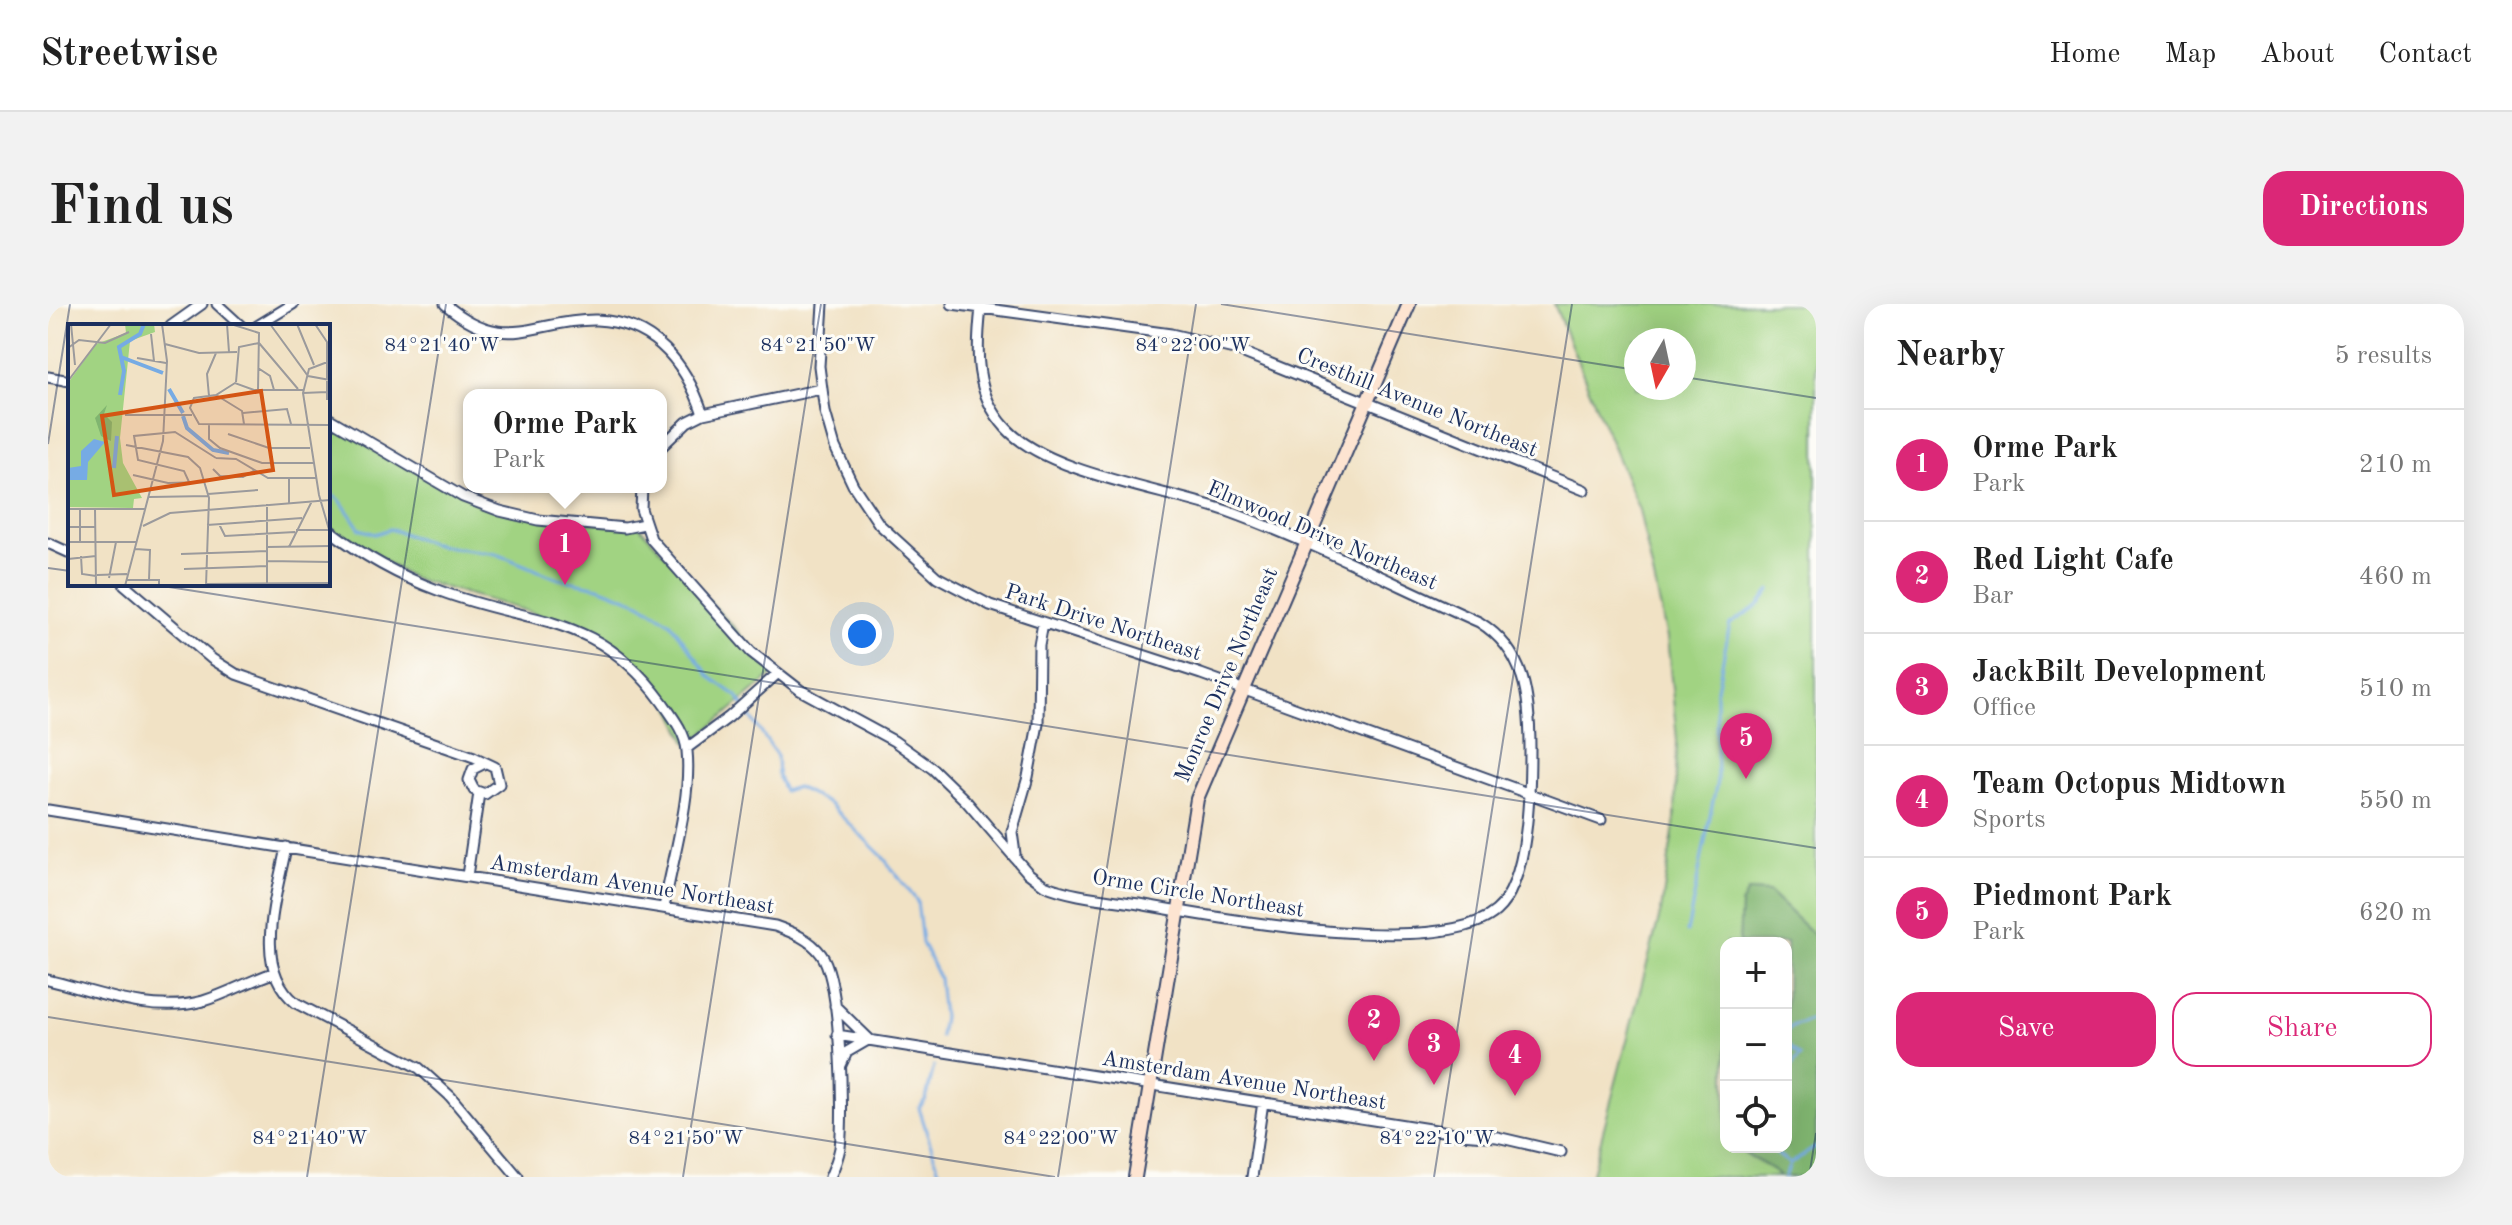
<!DOCTYPE html>
<meta charset="utf-8">
<style>
body{margin:0;font-family:"Old Standard TT",serif;background:#f2f2f2;color:#222}
.controls{position:absolute;right:24px;bottom:24px;display:grid;overflow:hidden;border-radius:16px;box-shadow:0 8px 32px #0002}
.controls button{width:72px;height:72px;display:grid;place-items:center;padding:0;border:0;border-bottom:2px solid #e0e0e0;background:#fff;color:#222;font:40px sans-serif}
.compass{position:absolute;left:1576px;top:24px;width:72px;height:72px;border-radius:50%;background:#fff;box-shadow:0 8px 32px #0002;rotate:189deg}
.you{position:absolute;left:814px;top:330px;width:28px;height:28px;margin:-20px;border:6px solid #fff;border-radius:50%;background:#1a73e8;box-shadow:0 0 0 12px #1a73e833}
.badge{display:grid;place-items:center;width:52px;height:52px;border-radius:50%;background:#db2777;color:#fff;font-size:26px;font-weight:700}
.pin{position:absolute;translate:-50% -66px;filter:drop-shadow(0 2px 4px #0008)}
.pin::after{content:'';position:absolute;top:42px;width:28px;height:24px;background:inherit;clip-path:polygon(0 0,100% 0,50% 100%)}
.popup{position:absolute;left:415px;top:85px;width:204px;height:104px;box-sizing:border-box;display:grid;place-content:center;border-radius:16px;background:#fff;filter:drop-shadow(0 2px 6px #0005);font-size:26px;white-space:nowrap;color:#767676}
.popup b{font-size:30px;color:#222}
.popup::after{content:'';position:absolute;left:50%;top:100%;margin-left:-16px;border:16px solid transparent;border-top-color:#fff}
.list{margin:0;padding:0;list-style:none}
h2{display:flex;justify-content:space-between;align-items:center;height:104px;margin:0;padding:0 32px;font-size:34px}
h2 small{font-size:26px;font-weight:400;color:#767676}
.list li{display:grid;grid-template-columns:52px 1fr auto;gap:24px;align-items:center;box-sizing:border-box;height:112px;padding:0 32px;border-top:2px solid #e0e0e0}
.list b{display:block;font-size:30px;white-space:nowrap}
.list p{margin:0;font-size:26px;white-space:nowrap;color:#767676}
.list em{font-size:26px;font-style:normal;color:#767676}
.actions{display:flex;gap:16px;padding:24px 32px}
.actions a{flex:1;padding:18px 0;border:2px solid #db2777;border-radius:24px;text-align:center;font-size:28px;color:#db2777}
.actions .main{background:#db2777;color:#fff}
.icon{flex:none;width:44px;height:44px;fill:none;stroke:currentColor;stroke-width:2;stroke-linecap:round;stroke-linejoin:round}
.map{position:relative;flex:none;width:1768px;height:873px;overflow:hidden;border-radius:24px}
header{display:flex;align-items:center;gap:48px;box-sizing:border-box;height:112px;padding:0 40px;background:#fff;border-bottom:2px solid #e0e0e0}
header strong{font-size:38px}
nav{display:flex;gap:44px;margin-inline-start:auto;font-size:28px}
.intro{display:flex;align-items:center;justify-content:space-between;box-sizing:border-box;height:192px;padding:0 48px}
h1{margin:0;font-size:56px}
.button{padding:20px 36px;border-radius:24px;background:#db2777;color:#fff;font-size:28px;font-weight:700}
main{display:flex;gap:48px;padding:0 48px}
aside{flex:1;background:#fff;border-radius:24px;box-shadow:0 8px 32px #0002}
.map>svg:first-child{display:block}
.green{fill:#a1d382;stroke:#5e8170;stroke-width:2;fill-rule:evenodd}
.forest{fill:#80b570;stroke:#4e7267;stroke-width:2}
.lines{fill:none;stroke-linecap:round;stroke-linejoin:round}
.stream{stroke:#76abe4;stroke-width:3}
.minor-casing{stroke:#3b4a6d;stroke-width:13}
.secondary-casing{stroke:#3b4a6d;stroke-width:16}
.minor{stroke:#fff;stroke-width:9}
.secondary{stroke:#fde4d1;stroke-width:12}
.ticks{fill:none;stroke:#1b2f5e;stroke-width:2;stroke-opacity:0.45}
.labels{text-anchor:middle;dominant-baseline:central;stroke-width:6;stroke-linejoin:round;paint-order:stroke}
.street-label{font-size:22px;fill:#1b2f5e;stroke:#fdfcf7}
.inset-river{fill:none;stroke:#76abe4;stroke-width:4}
.inset-road{fill:none;stroke:#9b9a9c;stroke-width:2}
.view{fill:#d45514;fill-opacity:0.15;stroke:#d45514;stroke-width:4}
.inset-edge{fill:none;stroke:#1b2f5e;stroke-width:4}
.ticks-label{font-size:20px;text-anchor:middle;fill:#1b2f5e;stroke:#fdfcf7;stroke-width:6;stroke-linejoin:round;paint-order:stroke}
</style>
<header>
<strong>Streetwise</strong>
<nav><a>Home</a><a>Map</a><a>About</a><a>Contact</a></nav>
</header>
<div class="intro"><h1>Find us</h1><a class="button">Directions</a></div>
<main>
<div class="map">
<svg width="1768" height="873" viewBox="0 0 1768 873">
<rect width="100%" height="100%" fill="#fdfcf7"/>
<filter id="ink" filterUnits="userSpaceOnUse"><feTurbulence type="fractalNoise" baseFrequency=".0125" numOctaves="2"/><feDisplacementMap in="SourceGraphic" scale="16" xChannelSelector="R" yChannelSelector="G"/><feConvolveMatrix kernelMatrix="1 2 1 2 8 2 1 2 1" color-interpolation-filters="sRGB"/></filter>
<filter id="wash" filterUnits="userSpaceOnUse"><feTurbulence type="fractalNoise" baseFrequency=".006" numOctaves="4" result="noise"/><feDisplacementMap in="SourceGraphic" scale="32" xChannelSelector="R" yChannelSelector="G"/><feGaussianBlur stdDeviation="1.8" result="paint"/><feColorMatrix in="noise" values="0 0 0 0 0 0 0 0 0 0 0 0 0 0 0 0 0 1.4 0 .05"/><feComposite in="paint" operator="in"/></filter>
<g filter="url(#wash)">
<rect width="100%" height="100%" fill="#f1e2c5"/>
<path class="green" d="M1506,0H1768V873H1543L1613,607L1627,515L1629,436L1619,334L1591,206ZM1588,36H1636V84H1588ZM1678,639H1738V843H1678Z
M280,112C349,156 425,204 507,217C533,221 561,218 587,218L728,368L641,442L618,394L562,338L482,308L364,274L280,222Z"/>
<path class="forest" d="M1700,587L1721,588L1768,633V873H1733C1721,859 1701,857 1689,843H1738V639H1691L1693,601Z"/>
<g class="lines">
<path class="stream" d="M280,189L292,196L312,225L327,230L342,225L388,241L449,250L511,275L551,283L592,299L622,318L662,373L689,392L729,452L730,473L736,487L749,483L781,500L834,552L869,597L874,639L891,674L895,713L892,732
M1639,628L1669,477L1668,390L1682,320L1711,301L1722,286
M1738,728L1744,722L1768,714
M1738,739L1752,752L1738,768
M886,762L878,795L871,804L893,873
M1738,805V822
M1720,843L1742,860
M1737,873L1742,860L1768,843"/>
</g>
</g>
<g filter="url(#ink)">
<g class="lines">
<g class="minor-casing">
<path id="minor" d="M169,0L193,22
M397,0C458,52 486,15 548,16C606,18 638,60 655,110
M775,0L771,62L777,108L787,143L805,181L831,220L889,273L942,301L1153,370L1553,516
M904,0L1123,30L1186,45L1536,186
M123,22L154,0
M209,22L245,0
M0,73L22,77
M280,114L415,193L452,207L490,216L577,224L596,220
M613,143L639,118L655,110L773,85
M594,183L593,205L603,235L703,348L752,386L846,437L885,465L918,497L980,569L996,581C1025,593 1060,595 1091,600C1164,613 1392,656 1448,607C1481,579 1482,487 1482,445C1482,394 1478,347 1431,318C1348,281 1265,238 1179,207C1119,186 1000,170 958,124C926,89 928,48 933,4
M280,225C315,252 351,272 392,287C485,322 548,307 615,399C625,413 638,430 639,447C644,494 624,557 616,604
M0,239L22,249
M76,280L164,355L188,370L426,453L447,463L451,480L437,490L426,486L421,476L425,465L435,460
M639,444L681,413L729,370
M0,506L727,622C744,628 762,635 773,650C793,676 796,809 792,844C790,854 786,864 782,873
M238,543C229,592 203,663 248,699L371,764L402,792L470,873
M967,550L964,528L980,473L990,420L991,341L995,319
M419,572L431,489
M0,676C49,688 104,711 155,697C179,690 201,677 225,669
M787,702L822,736
M789,731L1413,830L1449,833L1513,848
M793,761L799,748L818,737
M1204,873L1215,798"/>
</g>
<g class="secondary-casing">
<path id="secondary" d="M1087,873L1149,495L1361,0"/>
</g>
<use href="#minor" class="minor"/>
<use href="#secondary" class="secondary"/>
</g>
</g>
<path class="ticks" d="M1173,0L1588,66M1636,73L1768,94M0,140L22,0M0,264L22,267M102,280L1768,544M0,713L1007,873M259,873L398,0M635,873L773,0M1010,873L1148,0M1386,873L1524,0M1761,873L1768,829"/>
<g class="labels">
<g class="street-label">
<text transform="translate(1369 99) rotate(22)">Cresthill Avenue Northeast</text>
<text transform="translate(1274 232) rotate(23)">Elmwood Drive Northeast</text>
<text transform="translate(1055 319) rotate(18)">Park Drive Northeast</text>
<text transform="translate(1179 371) rotate(-67)">Monroe Drive Northeast</text>
<text transform="translate(584 581) rotate(9)">Amsterdam Avenue Northeast</text>
<text transform="translate(1150 590) rotate(9)">Orme Circle Northeast</text>
<text transform="translate(1196 777) rotate(9)">Amsterdam Avenue Northeast</text>
</g>
</g>
<g transform="translate(20 20)">
<rect width="262" height="262" fill="#f1e2c5"/>
<path d="M57,0H86L87,8L62,17L52,114L55,139L74,174L66,175L65,184L0,183V59L28,20L58,9Z" fill="#a1d382"/>
<path d="M39,81L36,90L44,98L43,117L33,112L27,94Z" fill="#80b570"/>
<path d="M26,115L37,118L20,138L19,156H0V144L13,142V127Z" fill="#76abe4"/>
<path class="inset-river" d="M53,33L95,49M101,65L115,89M52,71L56,47L51,23L72,10L76,0M115,92L119,104L145,126L161,129M46,144L49,112"/>
<path class="inset-road" d="M3,0L7,41M159,0L161,28M202,0L240,52L262,56M229,0L246,41M247,0L259,18V76M166,1L191,9L190,66M83,10L86,37M191,19L230,65M97,20L131,29L169,28M0,24L11,16L37,19L61,8M69,34L98,39M262,37L241,45L235,69L251,171L262,209M190,44L202,52L206,66M0,57L43,0M168,58L171,23L191,19M235,66H186L167,59L148,71L126,74L122,84L131,100L262,101M235,69L259,68M148,71L174,87L176,100M141,72L139,50L148,29M175,89L219,85L223,100M57,91H124M141,100V115L152,124L194,139H245M160,110L201,124H242M58,121L120,133L132,144L141,174L138,262M148,134L168,135L200,154H248M145,145L152,152L175,153L187,146M65,151L100,159L136,158M221,154V179M121,158L116,147L70,136L66,112L107,108L148,134M140,170L190,166M81,173L141,172M0,185H78M27,185L28,262M151,200L157,212L227,208M139,201L234,194M75,202L102,189L262,176M0,203H27M228,206H260M0,218H69M12,218V185M199,223L262,222M221,223L244,177M67,225L82,226L81,256M113,230L199,227M13,232L14,250L28,252M0,235L28,232M199,237L262,238M116,245L199,242M29,251L59,250M41,254L48,218M59,256H91V262M138,260L262,259M57,262L95,117L99,37L94,0M199,262V180"/>
<path class="view" d="M193,67L205,146L46,171L34,92Z"/>
<rect width="262" height="262" class="inset-edge"/>
</g>
<g class="ticks-label">
<text x="394" y="47">84°21'40"W</text>
<text x="770" y="47">84°21'50"W</text>
<text x="1145" y="47">84°22'00"W</text>
<text x="262" y="840">84°21'40"W</text>
<text x="638" y="840">84°21'50"W</text>
<text x="1013" y="840">84°22'00"W</text>
<text x="1389" y="840">84°22'10"W</text>
</g>
</svg>
<div class="controls">
<button>+</button>
<button>−</button>
<button><svg class="icon" aria-label="locate" viewBox="0 0 24 24"><circle cx="12" cy="12" r="6"/><path d="M12 2v4M12 18v4M2 12h4M18 12h4"/></svg></button>
</div>
<svg class="compass" viewBox="-18 -18 36 36"><path d="M0-13l5 13h-10z" fill="#e53935"/><path d="M0 13l5-13h-10z" fill="#767676"/></svg>
<div class="you"></div>
<div class="pin badge" style="left:517px;top:281px">1</div>
<div class="popup"><b>Orme Park</b>Park</div>
<div class="pin badge" style="left:1326px;top:757px">2</div>
<div class="pin badge" style="left:1386px;top:781px">3</div>
<div class="pin badge" style="left:1467px;top:792px">4</div>
<div class="pin badge" style="left:1698px;top:475px">5</div>
</div>
<aside>
<h2>Nearby<small>5 results</small></h2>
<ul class="list">
<li><span class="badge">1</span><div><b>Orme Park</b><p>Park</p></div><em>210 m</em></li>
<li><span class="badge">2</span><div><b>Red Light Cafe</b><p>Bar</p></div><em>460 m</em></li>
<li><span class="badge">3</span><div><b>JackBilt Development</b><p>Office</p></div><em>510 m</em></li>
<li><span class="badge">4</span><div><b>Team Octopus Midtown</b><p>Sports</p></div><em>550 m</em></li>
<li><span class="badge">5</span><div><b>Piedmont Park</b><p>Park</p></div><em>620 m</em></li>
</ul>
<div class="actions"><a class="main">Save</a><a>Share</a></div>
</aside>
</main>
